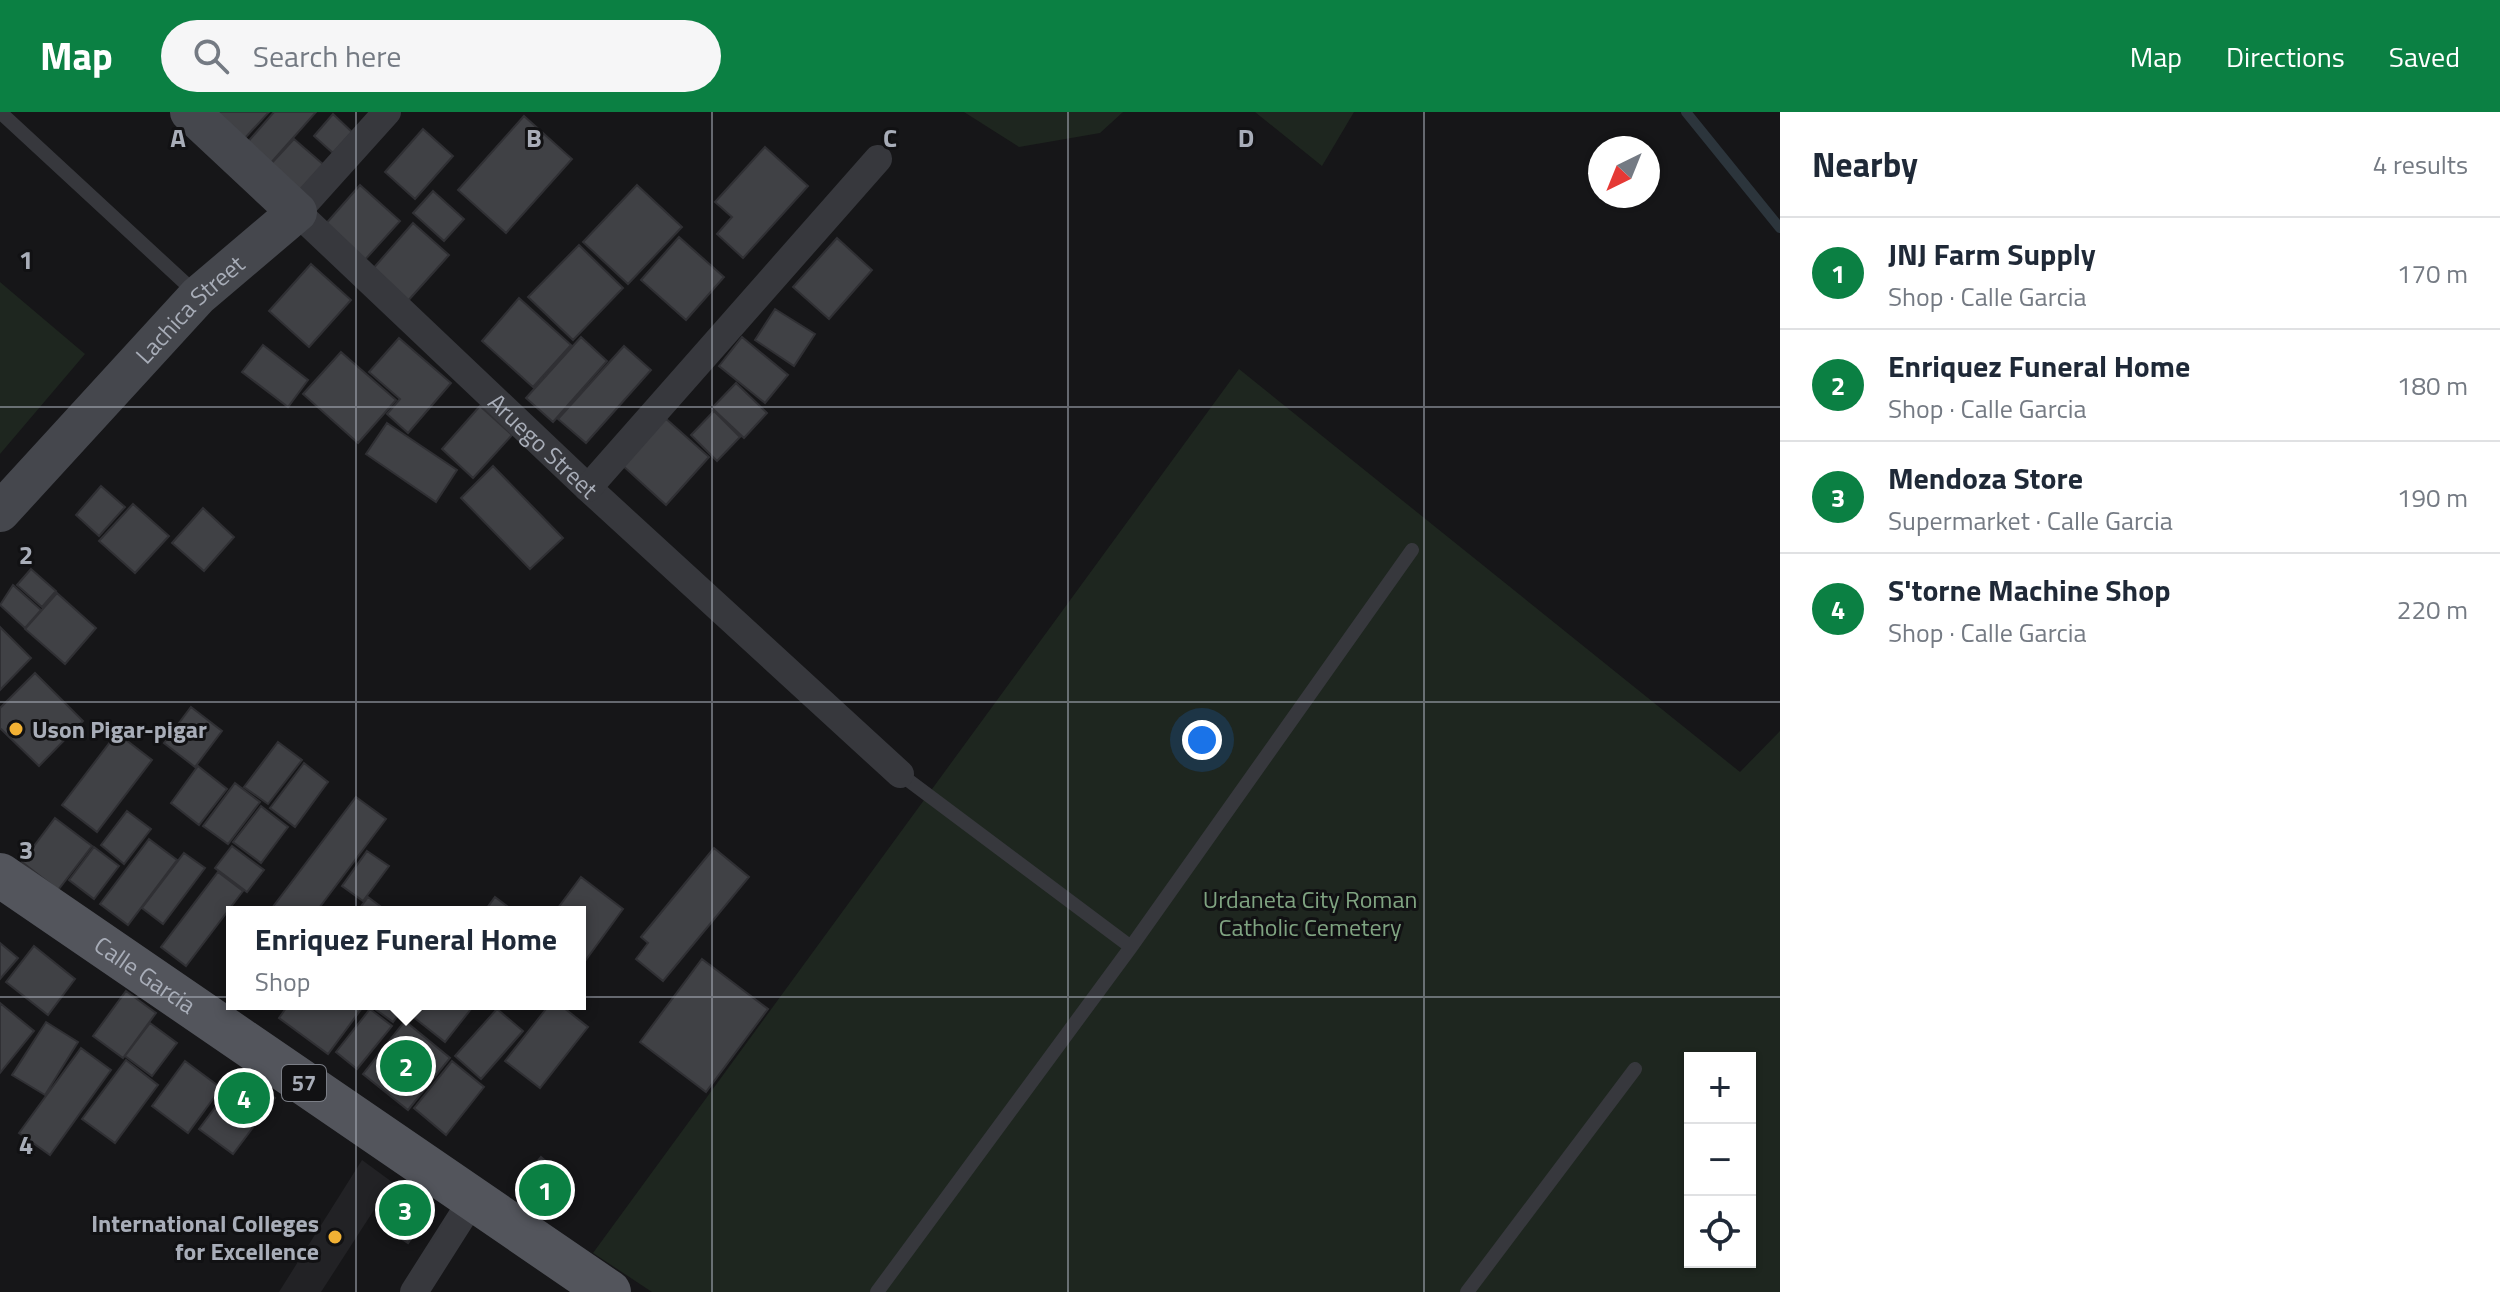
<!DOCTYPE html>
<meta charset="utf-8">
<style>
body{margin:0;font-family:"Titillium Web",sans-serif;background:#f6f6f7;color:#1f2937}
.controls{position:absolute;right:24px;bottom:24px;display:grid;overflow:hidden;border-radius:0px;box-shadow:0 2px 6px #0004}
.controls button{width:72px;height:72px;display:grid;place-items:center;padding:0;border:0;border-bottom:2px solid #e0e1e3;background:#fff;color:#1f2937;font:40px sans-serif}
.compass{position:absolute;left:1588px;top:24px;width:72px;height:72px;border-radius:50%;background:#fff;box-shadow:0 2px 6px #0004;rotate:223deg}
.you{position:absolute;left:1202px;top:628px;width:28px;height:28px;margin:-20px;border:6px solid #fff;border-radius:50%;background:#1a73e8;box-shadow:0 0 0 12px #1a73e833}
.badge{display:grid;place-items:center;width:52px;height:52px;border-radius:50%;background:#0b8043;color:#fff;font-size:26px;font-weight:700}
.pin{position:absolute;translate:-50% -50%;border:4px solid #fff;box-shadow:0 2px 8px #0006}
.popup{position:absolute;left:226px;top:794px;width:360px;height:104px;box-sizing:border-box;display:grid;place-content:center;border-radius:0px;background:#fff;filter:drop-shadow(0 2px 6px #0005);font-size:26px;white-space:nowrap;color:#747a83}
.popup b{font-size:30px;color:#1f2937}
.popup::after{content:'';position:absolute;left:50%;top:100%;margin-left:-16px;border:16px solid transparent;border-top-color:#fff}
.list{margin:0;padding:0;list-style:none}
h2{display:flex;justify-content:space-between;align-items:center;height:104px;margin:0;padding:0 32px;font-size:34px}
h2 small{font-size:26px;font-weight:400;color:#747a83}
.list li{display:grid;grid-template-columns:52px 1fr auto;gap:24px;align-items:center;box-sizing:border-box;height:112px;padding:0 32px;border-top:2px solid #e0e1e3}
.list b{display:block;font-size:30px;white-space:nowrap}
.list p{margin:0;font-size:26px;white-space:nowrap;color:#747a83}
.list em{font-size:26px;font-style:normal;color:#747a83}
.icon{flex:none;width:44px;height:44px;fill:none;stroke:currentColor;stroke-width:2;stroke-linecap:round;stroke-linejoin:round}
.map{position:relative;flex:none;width:1780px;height:1180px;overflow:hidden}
header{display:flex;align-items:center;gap:48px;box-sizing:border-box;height:112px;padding:0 40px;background:#0b8043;color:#fff}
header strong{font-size:38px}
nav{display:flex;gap:44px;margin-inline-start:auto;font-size:28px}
.search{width:560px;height:72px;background:#f6f6f7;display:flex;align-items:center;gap:20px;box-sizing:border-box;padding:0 28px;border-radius:44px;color:#747a83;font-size:30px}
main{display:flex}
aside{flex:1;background:#fff}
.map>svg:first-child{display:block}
.built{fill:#222225}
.green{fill:#1e261f;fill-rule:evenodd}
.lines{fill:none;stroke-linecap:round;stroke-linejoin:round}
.stream{stroke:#2c353c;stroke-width:10}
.building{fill:#404145;stroke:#303034;stroke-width:2}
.lane{stroke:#37383d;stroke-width:14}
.street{stroke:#37383d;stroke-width:28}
.secondary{stroke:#45474d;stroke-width:40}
.primary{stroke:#53555c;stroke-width:44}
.grid{fill:none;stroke:#a8adb8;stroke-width:2;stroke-opacity:0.55}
.poi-dot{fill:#f2b134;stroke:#111113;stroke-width:3}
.labels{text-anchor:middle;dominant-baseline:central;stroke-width:6;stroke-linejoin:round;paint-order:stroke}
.shield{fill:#111113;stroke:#7b7e86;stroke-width:2}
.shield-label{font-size:22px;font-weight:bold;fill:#a8adb8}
.street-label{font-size:24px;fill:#a8adb8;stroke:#111113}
.poi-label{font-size:24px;font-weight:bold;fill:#a8adb8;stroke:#111113;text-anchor:start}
.park-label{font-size:24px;fill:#7fa381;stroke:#111113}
.grid-label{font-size:26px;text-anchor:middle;font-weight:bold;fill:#a8adb8;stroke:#111113;stroke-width:6;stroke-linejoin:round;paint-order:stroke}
</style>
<header>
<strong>Map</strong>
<div class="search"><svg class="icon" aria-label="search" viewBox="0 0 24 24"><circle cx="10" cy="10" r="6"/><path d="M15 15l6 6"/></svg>Search here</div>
<nav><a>Map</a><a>Directions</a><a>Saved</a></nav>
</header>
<main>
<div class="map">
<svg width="1780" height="1180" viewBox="0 0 1780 1180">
<rect width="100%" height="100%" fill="#161618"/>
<path class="built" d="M362,1048L392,1070L321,1180H279Z"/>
<path class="green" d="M964,0H1123L1100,21L1019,35Z
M1255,0H1354L1322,54Z
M0,170L85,242L0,342Z
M1239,257L1740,660L1780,619V1180H652L593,1141ZM1690,946H1750V1150H1690Z"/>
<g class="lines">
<path class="stream" d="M1686,0L1780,116"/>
</g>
<path class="building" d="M214,0H269L244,27Z
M274,0H316L269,53L246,32Z
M333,2L352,20L333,41L314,24Z
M524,4L572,47L506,121L458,78Z
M423,17L453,44L415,87L385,60Z
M294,27L324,53L299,81L269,54Z
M765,35L808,74L743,146L717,122L732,105L715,90Z
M360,73L400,109L362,151L323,115Z
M637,73L682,115L628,172L583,130Z
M433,79L464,107L444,129L413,101Z
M413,111L449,143L406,191L371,159Z
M679,125L724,165L686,208L641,168Z
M837,126L872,158L829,207L793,175Z
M579,133L623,176L573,228L528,185Z
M311,152L351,188L309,235L269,199Z
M519,186L571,233L533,275L482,229Z
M775,197L815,222L794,254L755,228Z
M581,225L607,249L553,310L526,286Z
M742,225L788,263L765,291L719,254Z
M399,226L451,271L408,321L387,302L400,287L369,260Z
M263,233L308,268L288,295L242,260Z
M624,234L651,258L586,331L558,307Z
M341,240L396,288L358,331L303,282Z
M736,271L767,301L744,326L712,296Z
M480,294L512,323L473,366L442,337Z
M714,299L740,325L717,349L691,323Z
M664,305L709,345L666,393L621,352Z
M387,311L457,358L436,390L366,342Z
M493,354L563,426L530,457L461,386Z
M101,374L125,395L99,424L76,403Z
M133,392L169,424L135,461L99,429Z
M203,396L234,425L204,459L172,431Z
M31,457L56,479L42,495L17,473Z
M13,473L41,498L25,516L0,493Z
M57,481L96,516L65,552L25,517Z
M0,515L31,546L0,578Z
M35,561L83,609L39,654L0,616V596Z
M191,595L222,619L195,655L164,631Z
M117,621L152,648L97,720L62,693Z
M278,630L302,648L268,692L244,675Z
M304,651L328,670L295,715L270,696Z
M198,654L227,677L199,713L171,691Z
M235,671L260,690L228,732L203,714Z
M356,685L386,707L316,800H269Z
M261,694L288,715L261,751L233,730Z
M127,699L151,717L124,752L101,733Z
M55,706L92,734L58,778L22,750Z
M149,727L177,748L128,813L100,792Z
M232,734L264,758L247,780L215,756Z
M94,735L119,754L94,787L69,768Z
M714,736L749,765L663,869L636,847L648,831L641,825Z
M367,739L389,754L363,789L342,774Z
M184,741L205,756L163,812L142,796Z
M218,760L243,779L186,854L161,835Z
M581,765L623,797L580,856V800H555Z
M368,785L388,800H357Z
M495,785L515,800H484Z
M0,831L18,846L0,867Z
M34,834L75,867L48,903L6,870Z
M702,847L768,897L706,980L640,930Z
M126,879L156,901L123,946L93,924Z
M0,891L34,919L0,961Z
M289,892H365L328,942L279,906Z
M368,892H406L393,910Z
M413,892H475L445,930L407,900Z
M550,892H559L588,915L540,976L505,949Z
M370,897L392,914L357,957L336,940Z
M497,897L523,919L481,967L455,944Z
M405,909L450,946L408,998L363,962Z
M46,910L78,930L45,983L12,963Z
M150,911L177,931L152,964L125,944Z
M81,936L111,958L50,1043L19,1021Z
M126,948L158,973L115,1031L82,1007Z
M185,949L221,976L188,1021L152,994Z
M452,949L484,975L446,1023L414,996Z
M241,961L275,986L233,1042L199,1017Z
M541,1045L574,1073L549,1102L516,1075Z
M402,1086L427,1104L408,1131L383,1114Z"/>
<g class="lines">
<path class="lane" d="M0,0L198,183
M900,662L1131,835
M877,1180L1131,835L1412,438
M1467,1180L1635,957"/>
<g class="street">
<path id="s1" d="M387,0L297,100L588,376L900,662"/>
<path d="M588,376L878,47"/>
<path d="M414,1180L473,1087"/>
</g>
<path class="secondary" id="s2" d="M0,400L198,184L297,100L190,0"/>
<path class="primary" id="s3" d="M0,763L609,1180"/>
</g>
<path class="grid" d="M356,0V1180M712,0V1180M1068,0V1180M1424,0V1180M0,295H1780M0,590H1780M0,885H1780"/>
<g class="poi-dot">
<circle cx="16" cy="617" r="8"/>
<circle cx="335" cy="1125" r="8"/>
</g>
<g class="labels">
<rect class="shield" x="282" y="953" width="44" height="36" rx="6"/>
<g class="shield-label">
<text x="304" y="971">57</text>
</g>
<g class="street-label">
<text stroke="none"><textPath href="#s2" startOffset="278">Lachica Street</textPath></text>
<text stroke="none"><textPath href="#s1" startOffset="474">Aruego Street</textPath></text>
<text stroke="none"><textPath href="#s3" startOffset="176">Calle Garcia</textPath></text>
</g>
<g class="poi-label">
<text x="32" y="617">Uson Pigar-pigar</text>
<text x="319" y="1111" text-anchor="end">International Colleges<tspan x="319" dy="28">for Excellence</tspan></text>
</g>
<g class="park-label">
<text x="1310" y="787">Urdaneta City Roman<tspan x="1310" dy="28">Catholic Cemetery</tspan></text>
</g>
</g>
<g class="grid-label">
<text x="178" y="35">A</text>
<text x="534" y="35">B</text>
<text x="890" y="35">C</text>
<text x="1246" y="35">D</text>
<text x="26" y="157">1</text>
<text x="26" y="452">2</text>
<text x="26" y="747">3</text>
<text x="26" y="1042">4</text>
</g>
</svg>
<div class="controls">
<button>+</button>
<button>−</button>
<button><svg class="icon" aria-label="locate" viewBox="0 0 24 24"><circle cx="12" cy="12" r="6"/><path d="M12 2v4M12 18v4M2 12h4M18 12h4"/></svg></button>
</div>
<svg class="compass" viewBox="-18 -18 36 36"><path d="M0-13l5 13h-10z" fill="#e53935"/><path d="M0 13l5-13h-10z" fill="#747a83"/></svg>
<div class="you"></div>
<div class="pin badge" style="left:545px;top:1078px">1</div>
<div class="pin badge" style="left:406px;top:954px">2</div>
<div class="popup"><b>Enriquez Funeral Home</b>Shop</div>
<div class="pin badge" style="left:405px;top:1098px">3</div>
<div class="pin badge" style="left:244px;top:986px">4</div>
</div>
<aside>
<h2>Nearby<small>4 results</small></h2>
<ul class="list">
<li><span class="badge">1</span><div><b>JNJ Farm Supply</b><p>Shop · Calle Garcia</p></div><em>170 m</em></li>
<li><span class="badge">2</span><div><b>Enriquez Funeral Home</b><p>Shop · Calle Garcia</p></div><em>180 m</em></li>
<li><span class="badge">3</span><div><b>Mendoza Store</b><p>Supermarket · Calle Garcia</p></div><em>190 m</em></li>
<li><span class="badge">4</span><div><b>S'torne Machine Shop</b><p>Shop · Calle Garcia</p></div><em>220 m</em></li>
</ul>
</aside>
</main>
